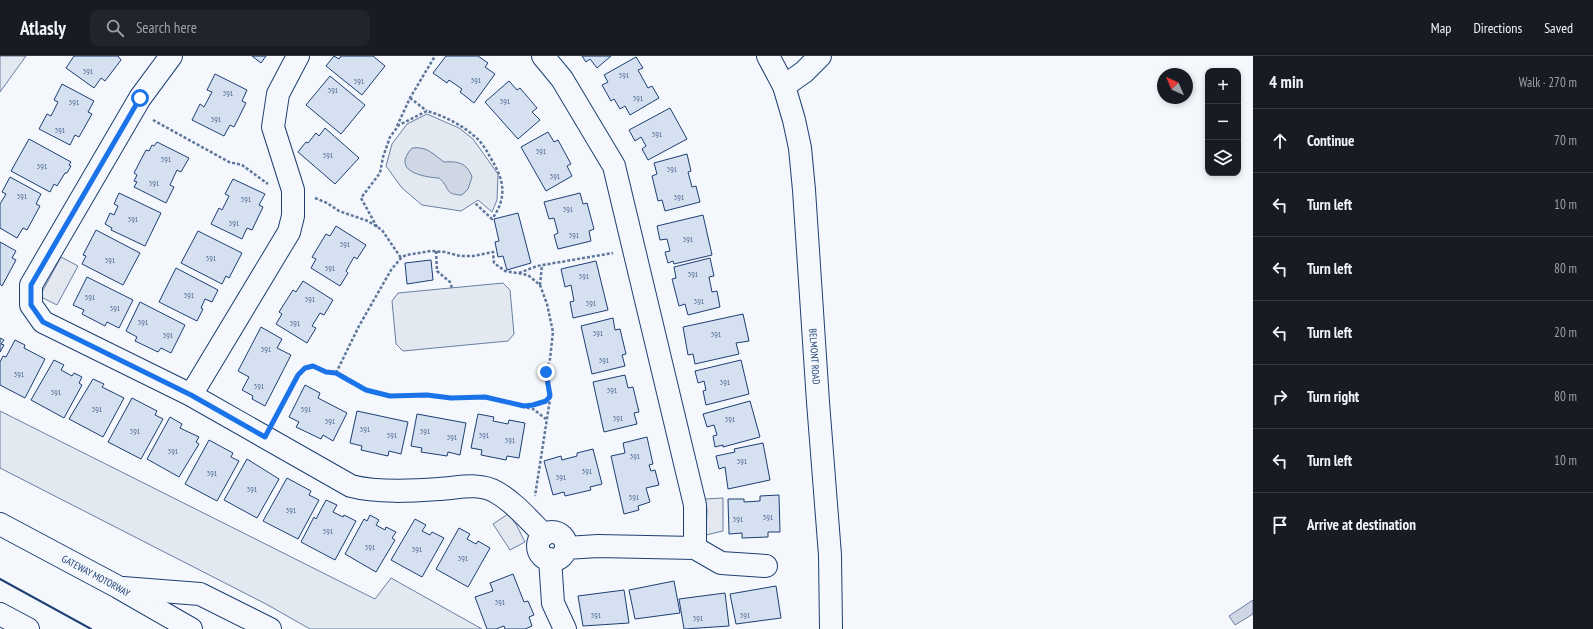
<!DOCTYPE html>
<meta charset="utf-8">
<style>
body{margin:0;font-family:"PT Sans Narrow",sans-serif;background:#20242c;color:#f1f3f6}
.controls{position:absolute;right:12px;top:12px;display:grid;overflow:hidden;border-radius:8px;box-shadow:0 2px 6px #0003}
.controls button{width:36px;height:36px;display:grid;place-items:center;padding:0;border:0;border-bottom:1px solid #363941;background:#171b24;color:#f1f3f6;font:20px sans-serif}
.compass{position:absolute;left:1157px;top:12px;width:36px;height:36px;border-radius:50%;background:#171b24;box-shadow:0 2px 6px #0003;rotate:316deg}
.stop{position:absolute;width:12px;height:12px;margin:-9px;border:3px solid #1a73e8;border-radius:50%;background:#fff}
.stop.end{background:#1a73e8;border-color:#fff;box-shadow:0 1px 4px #0008}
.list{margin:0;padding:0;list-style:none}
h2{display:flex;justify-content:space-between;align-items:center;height:52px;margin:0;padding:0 16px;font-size:17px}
h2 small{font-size:13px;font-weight:400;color:#9ea1a6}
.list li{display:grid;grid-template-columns:26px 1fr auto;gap:12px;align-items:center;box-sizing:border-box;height:64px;padding:0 16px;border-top:1px solid #363941}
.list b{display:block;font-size:15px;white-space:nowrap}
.list em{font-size:13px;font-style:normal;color:#9ea1a6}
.icon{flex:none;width:22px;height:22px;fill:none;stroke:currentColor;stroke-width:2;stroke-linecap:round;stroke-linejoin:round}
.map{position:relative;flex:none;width:1253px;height:573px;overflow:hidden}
header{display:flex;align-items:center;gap:24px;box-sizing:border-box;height:56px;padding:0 20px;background:#171b24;border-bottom:1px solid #363941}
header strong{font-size:19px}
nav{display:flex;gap:22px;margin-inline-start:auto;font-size:14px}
.search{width:280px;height:36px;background:#20242c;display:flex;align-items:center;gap:10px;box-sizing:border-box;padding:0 14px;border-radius:8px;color:#9ea1a6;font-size:15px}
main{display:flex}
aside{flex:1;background:#171b24}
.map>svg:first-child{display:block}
.green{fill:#e3e9f0;stroke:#687fa3}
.parking{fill:#e3e8f0;stroke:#687fa3}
.water{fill:#cfd7e4;stroke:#687fa3}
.building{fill:#d5e0f0;stroke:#1d3f73}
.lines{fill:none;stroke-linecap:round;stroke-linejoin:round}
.minor-casing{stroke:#1d3f73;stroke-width:24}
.major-casing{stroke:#1d3f73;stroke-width:24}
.highway-casing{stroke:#1d3f73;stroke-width:24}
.path{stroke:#5e769c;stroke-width:2.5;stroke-dasharray:3 2;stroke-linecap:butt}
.minor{stroke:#f4f7fb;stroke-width:22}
.major{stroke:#f4f7fb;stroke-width:22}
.highway{stroke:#f4f7fb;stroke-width:22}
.wall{stroke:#1d3f73;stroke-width:2}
.route{stroke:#1a73e8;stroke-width:5}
.labels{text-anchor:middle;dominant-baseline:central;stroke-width:3;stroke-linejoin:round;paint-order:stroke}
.number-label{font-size:8px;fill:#4b6792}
.street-label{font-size:10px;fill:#1d3f73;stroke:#f4f7fb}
</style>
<header>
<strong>Atlasly</strong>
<div class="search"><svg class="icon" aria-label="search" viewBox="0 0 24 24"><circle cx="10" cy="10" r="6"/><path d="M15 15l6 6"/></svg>Search here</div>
<nav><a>Map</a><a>Directions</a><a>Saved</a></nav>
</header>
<main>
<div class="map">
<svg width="1253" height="573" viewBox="0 0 1253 573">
<rect width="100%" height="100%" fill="#f4f7fb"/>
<path class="green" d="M0,0H26L0,36Z
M427,58L459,72L473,83L498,118L497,144L492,156L478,144L461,155L422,149L402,132L386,110L392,88L407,68Z
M503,227L510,234L514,278L508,285L403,295L396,288L392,245L398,237Z
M0,355L375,543L391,522L482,573H310L266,548L0,412Z"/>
<path class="parking" d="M61,201L78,210L57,249L41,241L42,236Z
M723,442V475L706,479L707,454L705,443Z
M508,458L516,468L525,486L510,494L493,468Z"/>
<path class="water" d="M412,92C427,90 433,98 444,106C458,105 467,107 472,121L468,133L462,139C444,139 450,131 439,122C422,121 391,115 412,92Z
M1253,544V558L1235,569L1229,560Z"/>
<path class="building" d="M74,0H118L121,4L105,25L101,22L94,32L66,12Z
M252,0H266L261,7Z
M334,0L339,3L341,0H373L385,10L362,39L326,10Z
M446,0H478L488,7L485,11L495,18L474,47L460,36L462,33L449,24L447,27L433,17Z
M582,0H611L597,12L590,3L586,6Z
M636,1L643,12L638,14L648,32L652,30L659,42L630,59L625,50L620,53L614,43L611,45L602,29L608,26L604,19Z
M215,18L247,34L242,45L246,47L234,71L230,69L224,80L192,64L200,48L204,51L212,36L207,34Z
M330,20L365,49L341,78L306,49Z
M509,25L517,34L520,32L537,52L532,56L540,64L518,83L485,46Z
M62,28L94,45L88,56L92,58L79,81L75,79L70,89L39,73L47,58L51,60L58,46L54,44Z
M670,52L687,83L648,104L642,93L646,90L641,81L635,85L629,74Z
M325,72L359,102L335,128L298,96L306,86L308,87L316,77L319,80Z
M548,76L554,86L558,84L571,108L567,110L572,120L546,135L521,91Z
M29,83L71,106L69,109L71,110L67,117H65L57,130L54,128L50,136L11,115Z
M157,86L189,102L181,116L177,114L170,129L174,131L166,147L134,131L137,126L134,125L137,119L134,117L146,94L149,95L152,89L154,90Z
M687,98L691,115L688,116L692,131L696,130L700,146L665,155L662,144L658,145L652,120L657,118L654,107Z
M10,121L41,138L36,148L40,150L27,174L23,172L17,182L0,172V148L6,138L2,136Z
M233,123L265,138L259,149L263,151L252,174L247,172L242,183L211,168L219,152L222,154L229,140L225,138Z
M119,137L161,157L145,190L111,174L112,172L105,168L110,157L114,159L118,150L114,148Z
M580,137L583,148L587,147L594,173L589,175L591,185L558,193L554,179L558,177L554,162L549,163L544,146Z
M518,157L531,207L507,214L503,200L498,201L495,186L499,185L494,163Z
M703,159L712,199L674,208L673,205L668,207L665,196L670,195L667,183L660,184L657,170Z
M336,170L366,189L357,203L354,201L346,215L348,217L340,230L311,212L316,203L312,201L326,178L330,180Z
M96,174L140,197L123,229L82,208L86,200L83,199Z
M198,175L242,197L229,222L226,220L222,228L181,207Z
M0,186L16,195L12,202L16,204L2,230L0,228Z
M710,202L714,220L709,221L712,236L717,235L720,251L688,259L685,248L679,250L672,223L676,222L674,211Z
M431,204L433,224L407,228L405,207Z
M596,205L608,254L573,262L570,246L574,245L571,229L565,231L561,213Z
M176,212L218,234L212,246L205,243L201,252L203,253L197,265L159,246Z
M87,221L133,244L119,272L107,266L105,270L82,258L84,254L73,249Z
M303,225L333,244L324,259L320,257L312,270L316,272L307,287L276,268L282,258L279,256L293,234L296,236Z
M140,246L185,269L171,297L161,292L158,296L135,285L137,281L126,275Z
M743,258L749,285L736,287L739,298L695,308L693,298L688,299L683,271Z
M613,262L615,274L620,273L626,298L622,299L625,310L592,318L581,270Z
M261,271L282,283L277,292L291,299L265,350L252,343L253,340L242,334L249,321L238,315Z
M0,282L4,284L1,288L4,289L0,296Z
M15,284L25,289L24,292L45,303L25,342L0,329V306L3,300L6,301Z
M54,304L64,309L61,314L72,320L74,317L82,321L79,327L82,329L64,362L31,344Z
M741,304L749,338L706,349L703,335L706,334L704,325L698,327L695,315Z
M625,319L628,332L633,331L639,356L634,357L637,368L604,376L593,326Z
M93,323L104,328L102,331L124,342L103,381L69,363Z
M305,329L320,337L318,342L347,357L333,385L323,379L321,383L296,371L299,366L289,361Z
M132,342L157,355L155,359L163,363L141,403L108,386Z
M750,345L760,381L723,391V389L715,391L713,380L717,379L714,369L707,371L703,358Z
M357,355L408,366L401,398L389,395L388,400L361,394L362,390L350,387Z
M417,358L466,367L460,399L448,396L447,400L421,396L422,392L411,390Z
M478,358L494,361L493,365L508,368L509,364L525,367L519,402L507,400L506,404L481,399L482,394L471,392Z
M170,361L182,368L180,372L199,381L196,386L199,388L179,421L147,403Z
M647,381L653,408L649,409L651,415L655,414L659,429L646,432L650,446L638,450L639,454L624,458L611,400L625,397L623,387Z
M209,384L233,397L231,401L239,405L217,445L185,428Z
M763,387L770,424L728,433L725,411L719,413L716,400L735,396L734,393Z
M593,393L602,428L590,431L591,434L565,440L564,436L553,439L544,405L561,400L562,404L577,400V397Z
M247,403L279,423L257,462L224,444Z
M287,422L311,435L309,439L319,444L298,483L263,465Z
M779,439L780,476H768V481L742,482V477L729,478L728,443H744V446L760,445V440Z
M326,444L337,449L333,456L343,461L344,459L356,465L335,504L301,486L314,461L316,463Z
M370,459L379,464L376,469L385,474L386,471L396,476L392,482L395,484L376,516L345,498L364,463L367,465Z
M415,463L426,469L422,475L430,479L432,476L444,482L422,521L391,504Z
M459,472L470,478L467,483L476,488L478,485L490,492L468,531L436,513Z
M513,518L524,546L528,545L534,559L529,561L532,570L525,573H505L504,570L496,573H487L475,541L493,535L490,527Z
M674,525L680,557L635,563L629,534Z
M776,530L781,562L736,568L730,538Z
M624,534L629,567L583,570L578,540Z
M725,537L729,570L684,573L679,543Z"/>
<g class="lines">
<g class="minor-casing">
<path id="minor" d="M171,0L140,42L31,229V249L43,266L191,339L351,430C377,437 412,435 439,433C458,432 479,426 496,436C515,447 529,464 544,479
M543,0L562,23L614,110L695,449V492
M784,30L804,16L820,0
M191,339L289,176L293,160V134L273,71L278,38L298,0
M538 490a14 14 0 1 1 28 0a14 14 0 1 1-28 0Z
M566,492L598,490L695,492L721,507L766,510
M550,503L553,547L565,573"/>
</g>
<g class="major-casing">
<g id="major">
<path id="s1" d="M768,0L784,30L794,64L800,92L804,134L818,346L830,499L831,573"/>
</g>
</g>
<g class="highway-casing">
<g id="highway">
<path id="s2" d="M0,468L118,531L191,573"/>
<path d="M123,532L200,538L270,573"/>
<path d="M0,558L28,573"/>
</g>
</g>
<path class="path" d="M410,42L427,55
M153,64L229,106L242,109L268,128
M397,70L410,42L435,0
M315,142L327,147L339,155L368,165L382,174L401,202
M377,171L361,142L380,117L383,101L390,81L399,69L427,55C444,60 460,68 473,79C480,84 486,93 490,101C504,123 508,141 492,163L475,147
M436,195L437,215L450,226L452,232
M519,217L537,210L613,197
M540,229L542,209
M336,317L359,270L391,214L401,202L406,199L431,195L445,196L460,200H473L493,196L494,207L505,215L528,219L540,229L547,248L553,276L550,303L546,316L551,337L535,440
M527,350L546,345L550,341
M275,363L298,319L305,312L313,310L326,316L336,317L344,323L365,334L390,340L427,339L451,342L485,341L533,353L546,363"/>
<use href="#minor" class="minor"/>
<use href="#major" class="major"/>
<use href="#highway" class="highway"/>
<path class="wall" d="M0,523L91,573"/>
</g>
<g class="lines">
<path class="route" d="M140,42L31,229V249L43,266L191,339L265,381L298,319L305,312L313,310L326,316L336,317L366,334L390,340L427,339L451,342L485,341L524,350L533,349L546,345L550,340L546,316"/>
</g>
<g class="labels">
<g class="number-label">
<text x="88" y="15">391</text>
<text x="624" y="19">391</text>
<text x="476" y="24">391</text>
<text x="359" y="25">391</text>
<text x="333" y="34">391</text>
<text x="228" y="37">391</text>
<text x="638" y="42">391</text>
<text x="505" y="45">391</text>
<text x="74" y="46">391</text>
<text x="216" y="63">391</text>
<text x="60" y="74">391</text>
<text x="657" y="78">391</text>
<text x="541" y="95">391</text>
<text x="328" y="99">391</text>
<text x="166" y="103">391</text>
<text x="42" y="110">391</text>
<text x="672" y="113">391</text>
<text x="555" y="120">391</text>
<text x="154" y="127">391</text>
<text x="22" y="140">391</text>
<text x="679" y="141">391</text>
<text x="246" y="143">391</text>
<text x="568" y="153">391</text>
<text x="133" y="163">391</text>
<text x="234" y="167">391</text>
<text x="574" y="179">391</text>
<text x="688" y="183">391</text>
<text x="345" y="188">391</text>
<text x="211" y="202">391</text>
<text x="110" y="204">391</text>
<text x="330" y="212">391</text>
<text x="693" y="218">391</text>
<text x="584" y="220">391</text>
<text x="189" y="239">391</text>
<text x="90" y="241">391</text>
<text x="310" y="243">391</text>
<text x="699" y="245">391</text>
<text x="591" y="247">391</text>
<text x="115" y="252">391</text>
<text x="143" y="266">391</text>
<text x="295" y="267">391</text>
<text x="598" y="277">391</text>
<text x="716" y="278">391</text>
<text x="168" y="279">391</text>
<text x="266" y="293">391</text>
<text x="604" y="304">391</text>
<text x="19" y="318">391</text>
<text x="725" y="326">391</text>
<text x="259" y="330">391</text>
<text x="612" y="334">391</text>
<text x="56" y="336">391</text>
<text x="97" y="353">391</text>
<text x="306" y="353">391</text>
<text x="618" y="362">391</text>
<text x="730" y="363">391</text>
<text x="330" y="365">391</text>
<text x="365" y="373">391</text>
<text x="135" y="375">391</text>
<text x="425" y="375">391</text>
<text x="392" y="379">391</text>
<text x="484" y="379">391</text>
<text x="452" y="381">391</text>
<text x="510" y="384">391</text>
<text x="173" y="395">391</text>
<text x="635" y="400">391</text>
<text x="742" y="405">391</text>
<text x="587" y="415">391</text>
<text x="212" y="417">391</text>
<text x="561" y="421">391</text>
<text x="252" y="433">391</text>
<text x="634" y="441">391</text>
<text x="291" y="454">391</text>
<text x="768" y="461">391</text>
<text x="738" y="463">391</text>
<text x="328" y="475">391</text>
<text x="370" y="491">391</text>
<text x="417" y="493">391</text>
<text x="463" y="502">391</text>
<text x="500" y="546">391</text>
<text x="596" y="559">391</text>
<text x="745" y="559">391</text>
<text x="698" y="562">391</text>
</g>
<g class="street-label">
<text stroke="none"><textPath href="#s1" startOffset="307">BELMONT ROAD</textPath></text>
<text stroke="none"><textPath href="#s2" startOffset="109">GATEWAY MOTORWAY</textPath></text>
</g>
</g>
</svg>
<div class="controls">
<button>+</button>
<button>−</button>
<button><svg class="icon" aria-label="layers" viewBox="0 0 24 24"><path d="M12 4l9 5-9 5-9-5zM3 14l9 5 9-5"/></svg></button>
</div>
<svg class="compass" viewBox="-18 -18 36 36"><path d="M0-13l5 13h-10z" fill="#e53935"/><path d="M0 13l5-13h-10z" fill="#9ea1a6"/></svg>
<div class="stop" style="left:140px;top:42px"></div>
<div class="stop end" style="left:546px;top:316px"></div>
</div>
<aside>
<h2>4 min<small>Walk · 270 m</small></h2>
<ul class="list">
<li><svg class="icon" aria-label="ahead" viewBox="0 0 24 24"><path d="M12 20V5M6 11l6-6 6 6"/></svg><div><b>Continue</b></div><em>70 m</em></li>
<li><svg class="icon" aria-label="left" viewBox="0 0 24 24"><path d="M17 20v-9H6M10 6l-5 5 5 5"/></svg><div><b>Turn left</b></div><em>10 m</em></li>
<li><svg class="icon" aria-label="left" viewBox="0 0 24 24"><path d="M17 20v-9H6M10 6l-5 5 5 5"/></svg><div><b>Turn left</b></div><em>80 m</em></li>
<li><svg class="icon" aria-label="left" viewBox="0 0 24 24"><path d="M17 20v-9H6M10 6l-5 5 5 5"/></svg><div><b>Turn left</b></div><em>20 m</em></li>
<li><svg class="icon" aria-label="right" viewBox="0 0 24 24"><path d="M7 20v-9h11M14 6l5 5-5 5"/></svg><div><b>Turn right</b></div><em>80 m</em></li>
<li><svg class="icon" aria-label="left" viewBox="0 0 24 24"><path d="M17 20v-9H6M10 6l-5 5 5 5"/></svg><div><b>Turn left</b></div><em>10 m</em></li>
<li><svg class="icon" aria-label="arrive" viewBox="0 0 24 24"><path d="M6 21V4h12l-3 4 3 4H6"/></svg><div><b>Arrive at destination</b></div></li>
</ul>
</aside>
</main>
